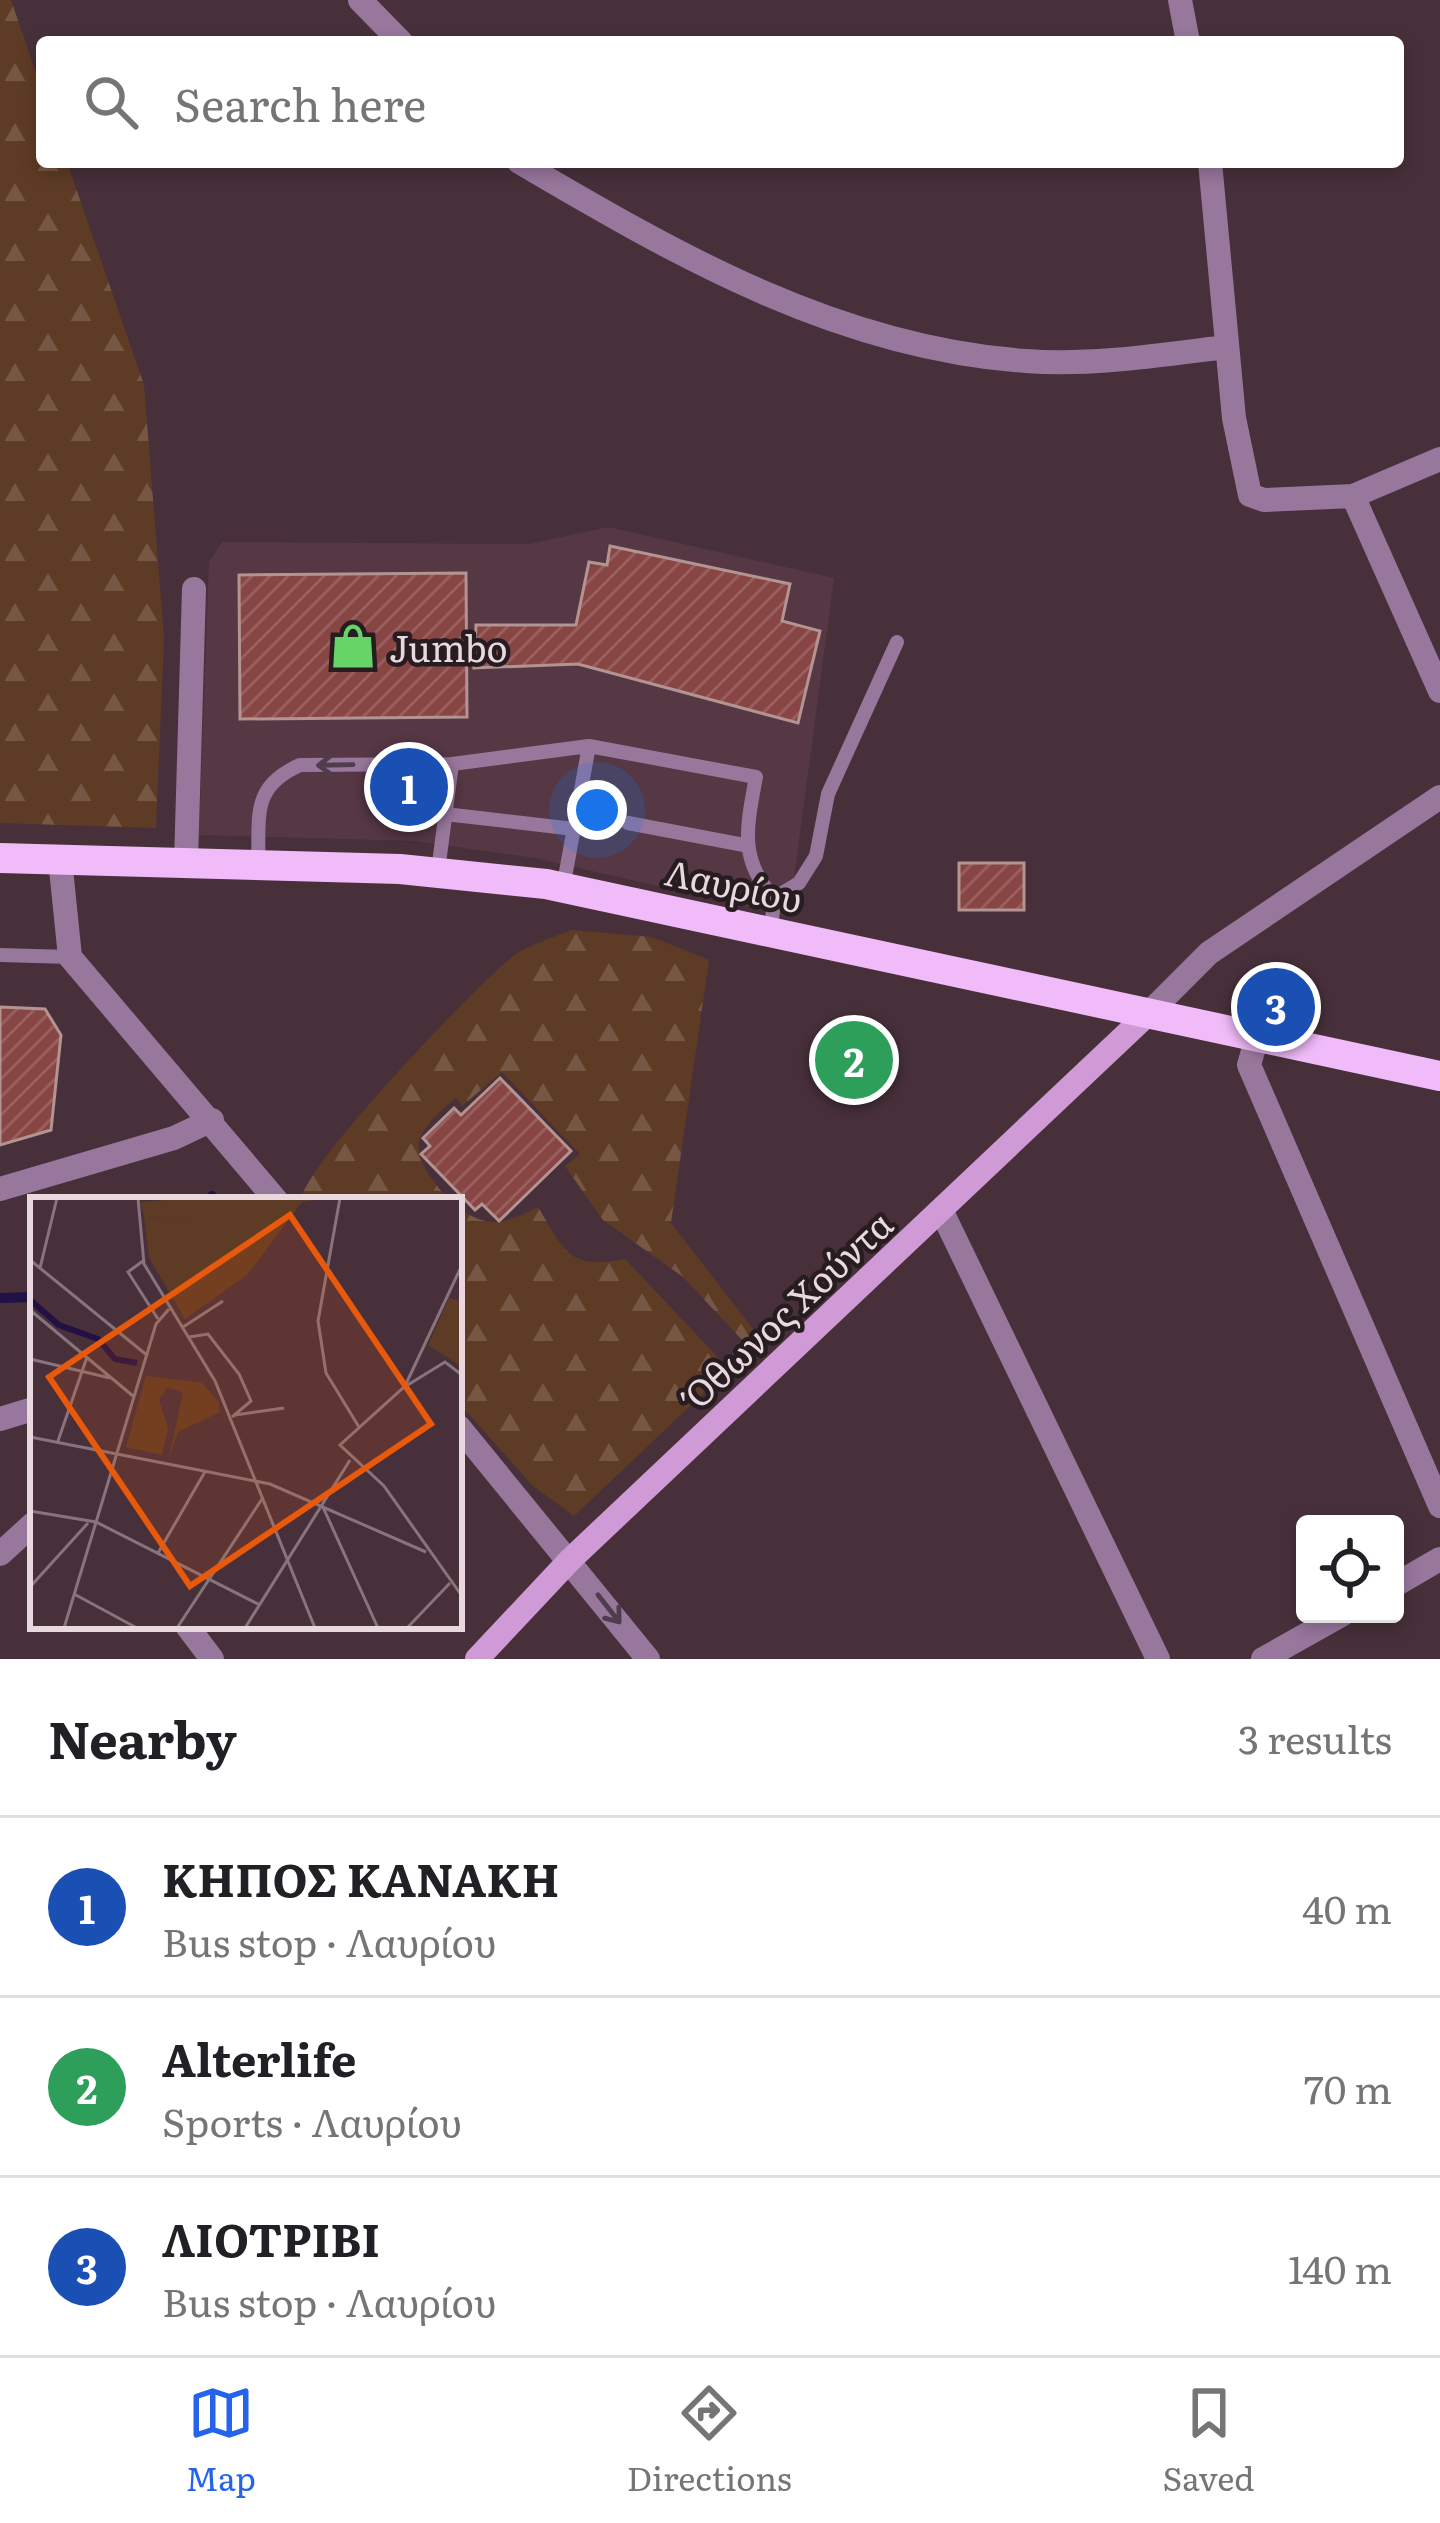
<!DOCTYPE html>
<meta charset="utf-8">
<style>
body{margin:0;font-family:Literata,serif;background:#f6f6f6;color:#202124}
.controls{position:absolute;right:36px;bottom:36px;display:grid;overflow:hidden;border-radius:12px;box-shadow:0 6px 18px #0003}
.controls button{width:108px;height:108px;display:grid;place-items:center;padding:0;border:0;border-bottom:3px solid #e0e0e0;background:#fff;color:#202124;font:60px sans-serif}
.you{position:absolute;left:597px;top:810px;width:42px;height:42px;margin:-30px;border:9px solid #fff;border-radius:50%;background:#1a73e8;box-shadow:0 0 0 18px #1a73e833}
.badge{display:grid;place-items:center;width:78px;height:78px;border-radius:50%;background:#2563eb;color:#fff;font-size:39px;font-weight:700}
.pin{position:absolute;translate:-50% -50%;border:6px solid #fff;box-shadow:0 3px 12px #0006}
.list{margin:0;padding:0;list-style:none}
h2{display:flex;justify-content:space-between;align-items:center;height:156px;margin:0;padding:0 48px;font-size:51px}
h2 small{font-size:39px;font-weight:400;color:#757577}
.list li{display:grid;grid-template-columns:78px 1fr auto;gap:36px;align-items:center;box-sizing:border-box;height:180px;padding:0 48px;border-top:3px solid #e0e0e0}
.list b{display:block;font-size:45px;white-space:nowrap}
.list p{margin:0;font-size:39px;white-space:nowrap;color:#757577}
.list em{font-size:39px;font-style:normal;color:#757577}
.icon{flex:none;width:66px;height:66px;fill:none;stroke:currentColor;stroke-width:2;stroke-linecap:round;stroke-linejoin:round}
.map{position:relative;flex:none;width:1440px;height:1659px;overflow:hidden}
.search{position:absolute;background:#fff;box-shadow:0 6px 18px #0003;left:36px;right:36px;top:36px;height:132px;display:flex;align-items:center;gap:30px;box-sizing:border-box;padding:0 42px;border-radius:12px;color:#757577;font-size:45px}
.sheet{height:696px;background:#fff}
nav{display:flex;justify-content:space-around;align-items:center;box-sizing:border-box;height:168px;border-top:3px solid #e0e0e0;background:#fff;font-size:33px;color:#757577}
nav a{display:grid;justify-items:center;gap:6px}
nav .on{color:#2563eb}
.map>svg:first-child{display:block}
.built{fill:#563744}
.forest{fill:url(#forest-firs)}
.lines{fill:none;stroke-linecap:round;stroke-linejoin:round}
.stream{stroke:#211144;stroke-width:10}
.building{fill:url(#building-hatch);stroke:#b39492;stroke-width:3}
.lane{stroke:#98779d;stroke-width:14}
.street{stroke:#98779d;stroke-width:24}
.secondary{stroke:#cf9ad6;stroke-width:24}
.primary{stroke:#f1bbf9;stroke-width:30}
.oneway{stroke:#4f3c4c}
.labels{text-anchor:middle;dominant-baseline:central;stroke-width:9;stroke-linejoin:round;paint-order:stroke}
.poi-label{font-size:36px;fill:#e9d9df;stroke:#271c20;text-anchor:start}
.street-label{font-size:36px;fill:#e9d9df;stroke:#271c20}
.inset-river{fill:none;stroke:#211144;stroke-width:6}
.inset-road{fill:none;stroke:#88747c;stroke-width:3}
.view{fill:#e8590c;fill-opacity:0.15;stroke:#e8590c;stroke-width:6}
.inset-edge{fill:none;stroke:#e9d9df;stroke-width:6}
</style>
<div class="map">
<svg width="1440" height="1659" viewBox="0 0 1440 1659">
<defs>
<pattern id="forest-firs" width="22" height="20" patternUnits="userSpaceOnUse" patternTransform="scale(3)"><rect width="22" height="20" fill="#5e3b24"/><path d="M5 1l3.5 6h-7zM16 11l3.5 6h-7z" fill="#755743"/></pattern>
<pattern id="building-hatch" width="6" height="6" patternUnits="userSpaceOnUse" patternTransform="scale(3)"><rect width="6" height="6" fill="#874543"/><path d="M-1 1l2-2M0 6l6-6M5 7l2-2" fill="none" stroke="#985f5e"/></pattern>
</defs>
<rect width="100%" height="100%" fill="#47303a"/>
<path class="built" d="M608,527L834,578L789,916L535,858L415,841L199,835L209,562L222,542L529,544Z"/>
<path class="forest" d="M0,0H11L42,90V162H67L144,385L164,638L156,828L0,823Z
M571,930L652,937L709,960L671,1223L767,1347L744,1342L683,1277L603,1220L565,1166L580,1154L502,1072L462,1106L456,1098C407,1138 408,1153 449,1200H301C306,1163 474,988 512,957C528,945 552,938 571,930Z
M538,1207C565,1252 569,1270 625,1259L729,1369L574,1516L532,1485L459,1403V1209C491,1229 505,1224 538,1207Z"/>
<g class="lines">
<path class="stream" d="M209,1200L212,1196
M0,1298L33,1297"/>
</g>
<path class="building" d="M610,546L790,584L782,621L820,631L798,723L578,664L474,668L476,625H576L589,562L607,565Z
M466,573L467,717L240,719L239,575Z
M959,863H1024V910H959Z
M0,1007L45,1009L61,1035L51,1130L0,1145Z
M500,1078L571,1151L499,1221L482,1204L475,1210L421,1154L430,1146L423,1138L454,1108L461,1115Z"/>
<g class="lines">
<path class="lane" d="M445,814L574,829
M628,823L744,845
M258,865C260,817 250,787 300,765L452,764L589,746L756,777C747,826 738,859 774,898L771,932
M438,871L452,764
M563,888L589,746
M774,898L799,883L816,856L828,794L897,642
M0,955L70,957"/>
<path class="street" d="M360,0L401,42
M1180,0L1188,42
M519,162C677,255 838,348 1026,361C1092,366 1161,355 1226,347
M1210,162L1234,418L1250,495L1264,500L1353,496L1440,459
M1353,496L1440,691
M60,859L70,957L276,1200
M186,862L194,589
M1150,1012L1209,953L1440,797
M1257,1037L1249,1065L1440,1506
M0,1189L174,1138L212,1120
M942,1212L1158,1659
M0,1419L33,1409
M459,1427L648,1659
M0,1554L33,1524
M1395,1585L1440,1559
M187,1626L212,1659
M1263,1659L1343,1614"/>
<path class="secondary" d="M477,1659L570,1560L1150,1012"/>
<path class="primary" d="M0,858L400,869L546,884L1440,1076"/>
</g>
<defs><path id="oneway-shaft" d="M-6 0H5M1.5-3L5.5 0L1.5 3" fill="none" stroke-width="1.6" stroke-linecap="round" stroke-linejoin="round" transform="scale(3)"/></defs>
<g class="oneway">
<use href="#oneway-shaft" transform="translate(335 765) rotate(179)"/>
<use href="#oneway-shaft" transform="translate(609 1609) rotate(52)"/>
</g>
<defs>
<g id="shop-bare" transform="scale(3.6)"><path d="M-5-2.5h2.3a2.7 3.5 0 0 1 5.4 0H5L5.5 6h-11ZM-1.5-2.5h3a1.5 2.3 0 0 0-3 0Z" fill="#66d466" stroke="#271c20" stroke-width="2.5" paint-order="stroke"/></g>
</defs>
<g fill-rule="evenodd">
<use href="#shop-bare" x="353" y="646"/>
</g>
<g class="labels">
<g class="poi-label">
<text x="389" y="646">Jumbo</text>
</g>
<g class="street-label">
<text transform="translate(734 884) rotate(12)">Λαυρίου</text>
<text transform="translate(787 1308) rotate(-43)">Όθωνος Χούντα</text>
</g>
</g>
<g transform="translate(30 1197)">
<rect width="432" height="432" fill="#47303a"/>
<path d="M160,1L161,22L114,19L110,5Z" fill="#5e3b24"/>
<path d="M160,1H303L272,5L218,77L155,122L119,61L114,19L160,22ZM419,101L432,104V170L398,148ZM116,179L172,186L188,204L190,215L148,235L139,261L153,196L138,190L129,202L138,232L132,258L96,250Z" fill="#5e3b24"/>
<path class="inset-river" d="M0,103L29,128L68,142L85,162L107,166"/>
<path class="inset-road" d="M108,1L114,67L185,184L285,431M310,1L288,124L296,176L329,230M0,63L118,159M113,64L98,75L128,122M432,68L375,189L310,248L354,289L432,399M10,71L27,1M0,113L103,199M153,130L193,104M159,140L178,137L209,177L221,204L202,220M0,162L80,181M376,189L415,165L432,178M205,218L254,211M0,240L240,287L396,355M28,244L57,160M292,308L348,431M0,314L66,325L230,408M128,356L176,273M0,390L58,326M44,397L107,431M34,431L126,127L139,112M147,431L232,302M215,431L320,263M377,431L420,386"/>
<path class="view" d="M260,18L401,227L160,389L19,180Z"/>
<rect width="432" height="432" class="inset-edge"/>
</g>
</svg>
<div class="controls">
<button><svg class="icon" aria-label="locate" viewBox="0 0 24 24"><circle cx="12" cy="12" r="6"/><path d="M12 2v4M12 18v4M2 12h4M18 12h4"/></svg></button>
</div>
<div class="you"></div>
<div class="pin badge" style="left:409px;top:787px;background:#1a4fb4">1</div>
<div class="pin badge" style="left:854px;top:1060px;background:#2e9e5b">2</div>
<div class="pin badge" style="left:1276px;top:1007px;background:#1a4fb4">3</div>
<div class="search"><svg class="icon" aria-label="search" viewBox="0 0 24 24"><circle cx="10" cy="10" r="6"/><path d="M15 15l6 6"/></svg>Search here</div>
</div>
<section class="sheet">
<h2>Nearby<small>3 results</small></h2>
<ul class="list">
<li><span class="badge" style="background:#1a4fb4">1</span><div><b>ΚΗΠΟΣ ΚΑΝΑΚΗ</b><p>Bus stop · Λαυρίου</p></div><em>40 m</em></li>
<li><span class="badge" style="background:#2e9e5b">2</span><div><b>Alterlife</b><p>Sports · Λαυρίου</p></div><em>70 m</em></li>
<li><span class="badge" style="background:#1a4fb4">3</span><div><b>ΛΙΟΤΡΙΒΙ</b><p>Bus stop · Λαυρίου</p></div><em>140 m</em></li>
</ul>
</section>
<nav>
<a class="on"><svg class="icon" aria-label="map" viewBox="0 0 24 24"><path d="M3 6l6-2 6 2 6-2v14l-6 2-6-2-6 2zM9 4v14M15 6v14"/></svg>Map</a>
<a><svg class="icon" aria-label="directions" viewBox="0 0 24 24"><path d="M12 3l9 9-9 9-9-9zM9 14v-3h6M13 9l2 2-2 2"/></svg>Directions</a>
<a><svg class="icon" aria-label="saved" viewBox="0 0 24 24"><path d="M7 4h10v16l-5-4-5 4z"/></svg>Saved</a>
</nav>
